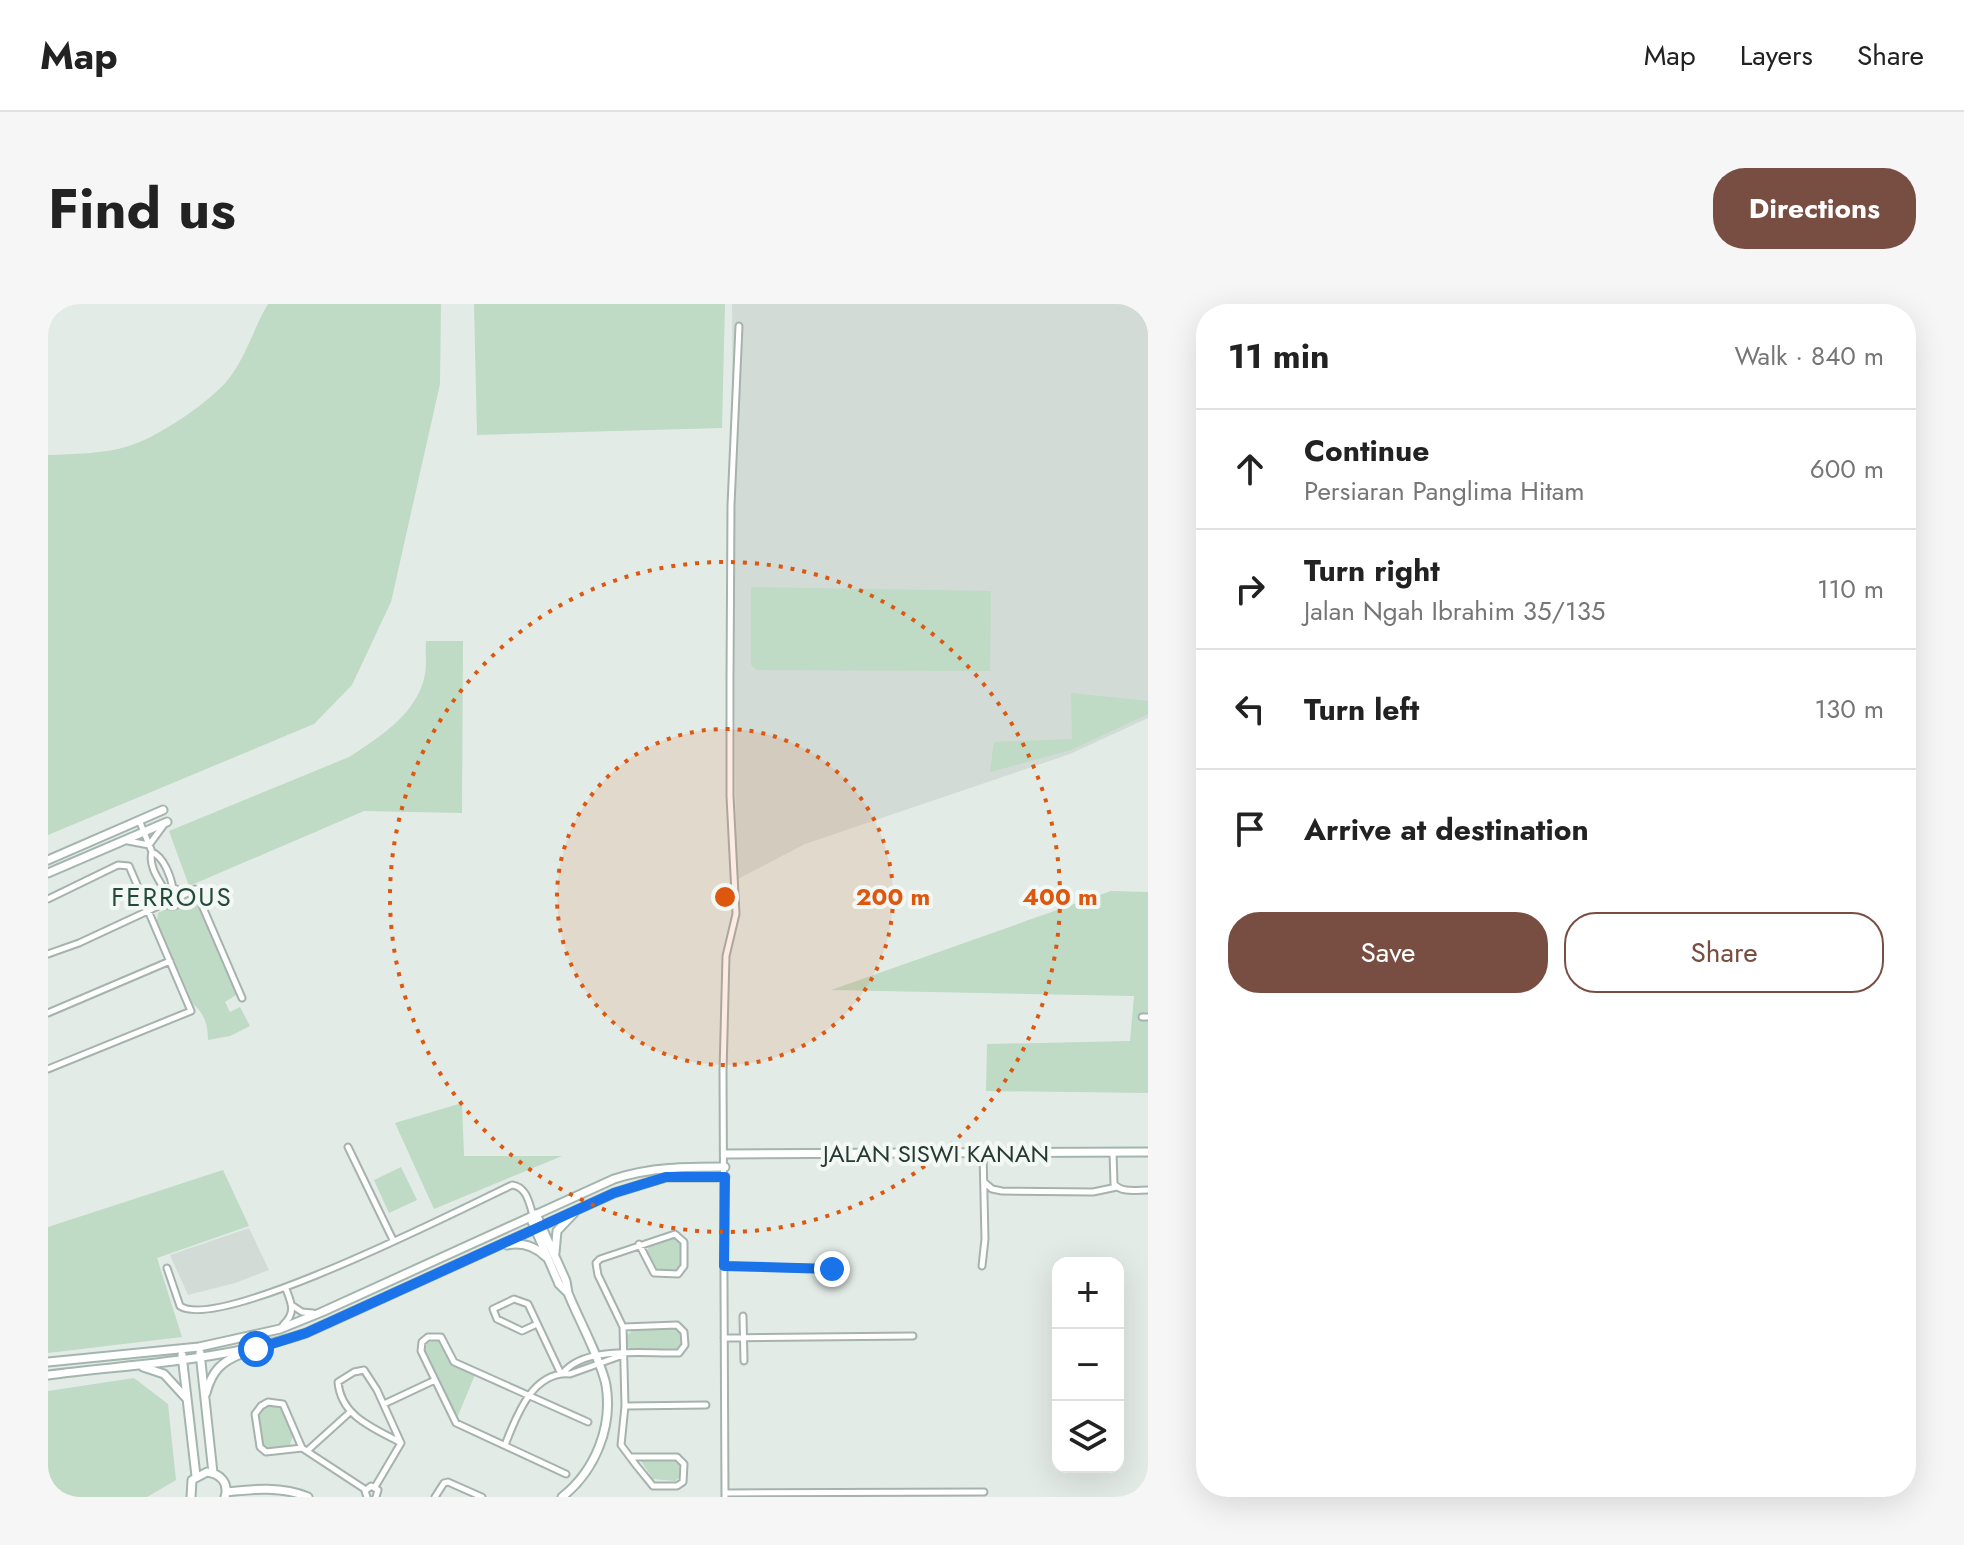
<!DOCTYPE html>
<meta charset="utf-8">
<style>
body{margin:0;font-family:Jost,sans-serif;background:#f6f6f6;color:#222}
.controls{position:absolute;right:24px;bottom:24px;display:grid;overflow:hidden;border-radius:16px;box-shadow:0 8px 32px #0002}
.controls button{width:72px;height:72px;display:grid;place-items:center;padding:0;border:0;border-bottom:2px solid #e0e0e0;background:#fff;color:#222;font:40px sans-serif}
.stop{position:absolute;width:24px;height:24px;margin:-18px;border:6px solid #1a73e8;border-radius:50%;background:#fff}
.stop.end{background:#1a73e8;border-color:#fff;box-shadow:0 2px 8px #0008}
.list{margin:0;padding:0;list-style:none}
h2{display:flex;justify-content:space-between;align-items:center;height:104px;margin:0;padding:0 32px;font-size:34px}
h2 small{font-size:26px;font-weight:400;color:#767676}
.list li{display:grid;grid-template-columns:52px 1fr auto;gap:24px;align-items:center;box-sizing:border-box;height:120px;padding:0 32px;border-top:2px solid #e0e0e0}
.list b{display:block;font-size:30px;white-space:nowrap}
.list p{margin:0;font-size:26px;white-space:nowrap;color:#767676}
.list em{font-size:26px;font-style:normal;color:#767676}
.actions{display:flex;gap:16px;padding:24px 32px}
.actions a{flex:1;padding:18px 0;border:2px solid #784e43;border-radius:32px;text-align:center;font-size:28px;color:#784e43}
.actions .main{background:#784e43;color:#fff}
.icon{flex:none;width:44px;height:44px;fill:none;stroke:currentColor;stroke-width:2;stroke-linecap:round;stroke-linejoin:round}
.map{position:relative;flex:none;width:1100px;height:1193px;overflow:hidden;border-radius:32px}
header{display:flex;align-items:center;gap:48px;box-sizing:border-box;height:112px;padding:0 40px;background:#fff;border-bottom:2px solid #e0e0e0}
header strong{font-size:38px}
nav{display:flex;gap:44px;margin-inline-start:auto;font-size:28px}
.intro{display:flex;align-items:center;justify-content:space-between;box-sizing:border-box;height:192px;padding:0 48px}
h1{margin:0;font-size:56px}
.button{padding:20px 36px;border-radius:32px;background:#784e43;color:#fff;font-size:28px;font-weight:700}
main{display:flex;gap:48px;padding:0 48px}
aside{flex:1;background:#fff;border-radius:32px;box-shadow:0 8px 32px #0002}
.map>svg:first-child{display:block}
.built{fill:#d2dbd6}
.green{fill:#bfdac5}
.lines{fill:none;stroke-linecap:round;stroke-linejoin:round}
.street-casing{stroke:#a6b2ae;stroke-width:9}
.secondary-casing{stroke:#a3b5ae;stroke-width:11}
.street{stroke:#fff;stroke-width:5}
.secondary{stroke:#fff;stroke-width:7}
.route{stroke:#1a73e8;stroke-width:10}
.ring{fill:none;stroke:#de570e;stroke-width:4;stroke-dasharray:4 8}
.labels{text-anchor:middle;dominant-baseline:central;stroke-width:8;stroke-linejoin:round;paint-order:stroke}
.street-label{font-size:24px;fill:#253a34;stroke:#f3f8f5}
.neighbourhood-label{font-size:26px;letter-spacing:2px;fill:#234a3f;stroke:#f3f8f5}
.centre{fill:#de570e;stroke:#f3f8f5;stroke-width:4}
.ring-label{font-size:24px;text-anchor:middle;font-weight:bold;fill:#de570e;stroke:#f3f8f5;stroke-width:8;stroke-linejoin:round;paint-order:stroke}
</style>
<header>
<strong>Map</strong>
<nav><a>Map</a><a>Layers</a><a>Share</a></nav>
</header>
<div class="intro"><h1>Find us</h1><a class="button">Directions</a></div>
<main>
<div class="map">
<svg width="1100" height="1193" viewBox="0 0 1100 1193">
<rect width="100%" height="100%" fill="#e3ebe7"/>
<path class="built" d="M684,0H1100V414L1022,450L757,540L688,576Z
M201,924L221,966L187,979L140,991L122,951Z"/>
<path class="green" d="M220,0H393L392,80L343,298L304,381L266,420L0,531V151C26,150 55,150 81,142C110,133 159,100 179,77C198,54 205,25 220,0Z
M426,0H677L674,124L429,131Z
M703,283L943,287L942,367L709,366L703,361Z
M378,337H415L414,509L316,507L141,582L121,527L301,453C332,433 370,409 377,370C379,360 377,348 378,337Z
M1023,389L1100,397V410L1023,446L942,468L946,438L1024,435Z
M1063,587L1100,588V789L938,787L939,740L1082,737L1086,692L783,686Z
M141,595L150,597L185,679L188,691L177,698L182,708L192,703L202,722L182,732L160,736C160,722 157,710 145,700L109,617L110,609L120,604L126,605Z
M414,799L416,852H514L386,905L347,819Z
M353,863L369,896L341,909L326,876Z
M175,866L201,922L109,954L134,1033L0,1049V923Z
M627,934L632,937L633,962L628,968H609L598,948L601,943Z
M628,1024L634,1030V1040L629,1046L586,1048L578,1041V1032L585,1026Z
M386,1036L393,1038L405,1061L427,1071L409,1114L377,1047L379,1039Z
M86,1074L120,1100L128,1176L99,1193H0V1087Z
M226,1101L232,1104L245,1131L242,1141L220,1144L213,1139L209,1112L217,1103Z
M596,1155L630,1157L633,1160L634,1172L627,1177L605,1175L593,1157Z"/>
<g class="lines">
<g class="street-casing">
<path id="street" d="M91,516L104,548C100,562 111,576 118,588
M80,537L101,541L115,522
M104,548C116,553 123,573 125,585
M115 593a9 9 0 1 1 18 0a9 9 0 1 1-18 0Z
M132,593L147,585L194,694
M0,595L70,561L81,562L143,707L0,765
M0,650L31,639L117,599
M0,709L122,657
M1094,713H1100
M300,843L345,936
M1065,848L1066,880C1074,889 1088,886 1100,886
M936,878L944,885L954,887L1045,888L1069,883
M676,962L784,965
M934,962L937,935L935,849
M119,964L132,1002C171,1029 415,904 464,881C479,883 481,899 485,911
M245,1002L254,1008L265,1009
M695,1012L696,1057
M489,1020L474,1027L449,1015L445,1005L466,995L480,1000L513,1070
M235,1021C248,1009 244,1000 238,985
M676,1034L865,1032
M316,1066L329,1086L353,1139C326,1124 293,1113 290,1078L306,1068Z
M515,1069C537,1041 598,1050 631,1049L637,1041L636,1028L629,1021L575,1023
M220,1098L235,1100L254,1144L218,1148L212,1143L207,1110L213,1102Z
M336,1100L387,1076
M577,1102L658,1101
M457,1141C468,1113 484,1067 522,1070L575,1051
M254,1144L318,1186
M259,1147L301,1109
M582,1153H629L636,1160L635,1178L629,1182H605C594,1169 583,1155 573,1141L577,1102L575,1023L550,971L548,959L552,955L627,930L636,938V962L630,970L606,969L591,940
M518,1170L408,1119L373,1047L374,1038L380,1033H393L406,1058L540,1118
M327,1183L353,1139
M677,1189L936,1188
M319,1193L317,1187L323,1182L330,1186L328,1193
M387,1193L396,1179L400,1178L434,1193
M677,1193L675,768L678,652L688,610L682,492V375L683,201L691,22"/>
</g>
<g class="secondary-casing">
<path id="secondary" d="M0,556L115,506
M0,569L119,518
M677,850L1100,848
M488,910L518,977L520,989C530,1014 553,1056 558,1081C565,1123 547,1167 514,1193
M482,913L511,980L518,987
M459,941C474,938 487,942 498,953
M507,949L509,927L526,909
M152,1049L165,1169
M134,1051L148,1172
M0,1058L151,1043L232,1025L274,1008L566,875C603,863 638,863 677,863
M95,1063L116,1070L138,1094
M0,1071C86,1060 175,1057 258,1029L566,889L618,873H677
M158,1089C164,1067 173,1058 193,1050
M178,1188C206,1185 234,1182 260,1193
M143,1193L144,1176L159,1168C173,1170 181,1179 177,1193"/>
</g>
<use href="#street" class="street"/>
<use href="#secondary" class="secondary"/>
</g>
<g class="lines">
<path class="route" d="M208,1045L258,1029L566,889L618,873H677L676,962L784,965"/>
</g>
<circle cx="677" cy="593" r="168" fill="#de570e" fill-opacity=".12"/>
<g class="ring">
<circle cx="677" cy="593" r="168"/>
<circle cx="677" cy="593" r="335"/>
</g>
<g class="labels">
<g class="street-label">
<text x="888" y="849">JALAN SISWI KANAN</text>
</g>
<g class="neighbourhood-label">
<text x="124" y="593">FERROUS</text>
</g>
</g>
<circle cx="677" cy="593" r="12" class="centre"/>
<g class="ring-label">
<text x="845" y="601">200 m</text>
<text x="1012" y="601">400 m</text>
</g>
</svg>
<div class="controls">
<button>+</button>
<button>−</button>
<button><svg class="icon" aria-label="layers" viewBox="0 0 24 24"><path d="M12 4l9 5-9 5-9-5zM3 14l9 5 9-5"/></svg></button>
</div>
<div class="stop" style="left:208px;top:1045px"></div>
<div class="stop end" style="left:784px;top:965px"></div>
</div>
<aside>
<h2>11 min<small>Walk · 840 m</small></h2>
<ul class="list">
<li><svg class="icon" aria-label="ahead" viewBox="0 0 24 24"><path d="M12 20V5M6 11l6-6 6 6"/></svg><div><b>Continue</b><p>Persiaran Panglima Hitam</p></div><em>600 m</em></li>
<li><svg class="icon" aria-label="right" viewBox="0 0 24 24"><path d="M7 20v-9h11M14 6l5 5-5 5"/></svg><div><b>Turn right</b><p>Jalan Ngah Ibrahim 35/135</p></div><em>110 m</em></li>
<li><svg class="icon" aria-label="left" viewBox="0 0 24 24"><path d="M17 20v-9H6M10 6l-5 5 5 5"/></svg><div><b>Turn left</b></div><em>130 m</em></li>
<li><svg class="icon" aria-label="arrive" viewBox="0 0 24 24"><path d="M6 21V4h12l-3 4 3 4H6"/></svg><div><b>Arrive at destination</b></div></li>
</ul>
<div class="actions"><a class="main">Save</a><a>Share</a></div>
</aside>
</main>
